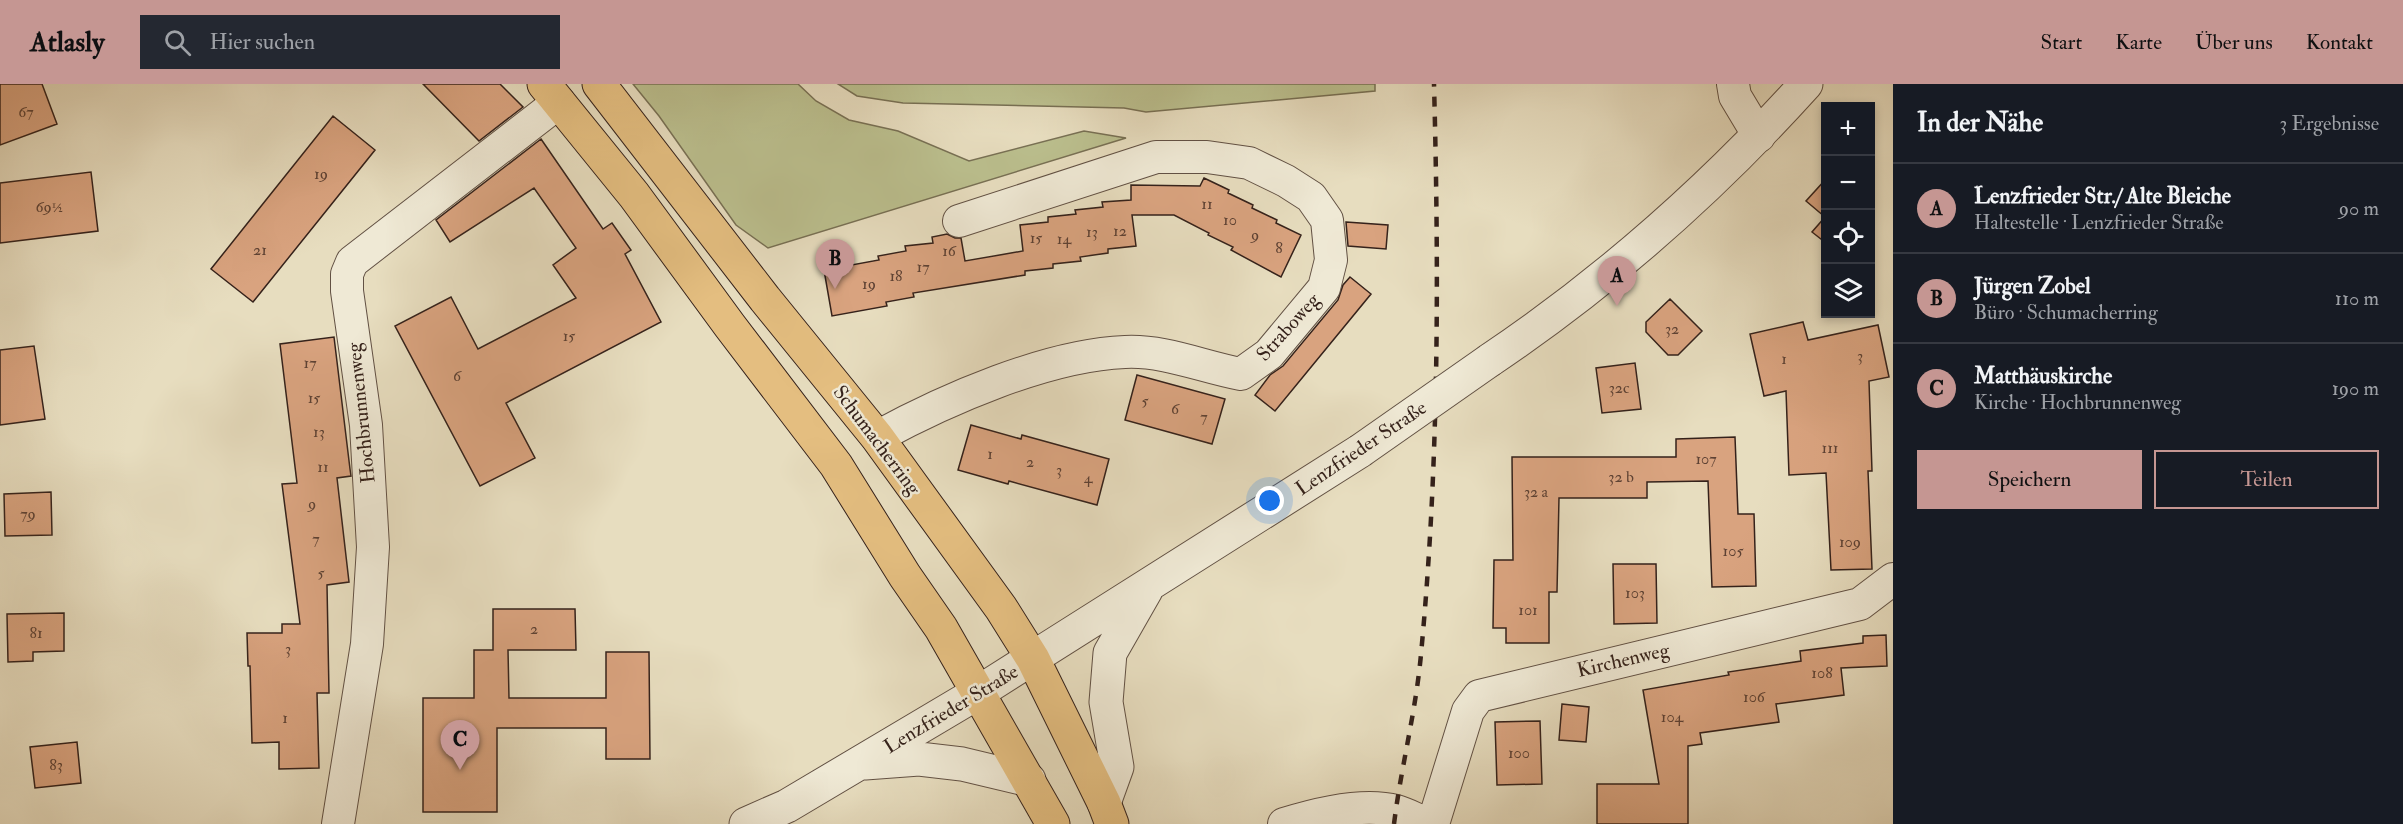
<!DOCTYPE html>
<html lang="de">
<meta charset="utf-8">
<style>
body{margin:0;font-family:"IM FELL Double Pica",serif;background:#242831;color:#f1f3f6}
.controls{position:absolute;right:18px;top:18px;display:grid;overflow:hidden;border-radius:0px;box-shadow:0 3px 9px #0003}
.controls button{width:54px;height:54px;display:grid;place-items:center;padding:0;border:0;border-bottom:2px solid #363941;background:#171b24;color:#f1f3f6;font:30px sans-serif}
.you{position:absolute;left:1270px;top:417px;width:21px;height:21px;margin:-15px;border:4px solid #fff;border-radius:50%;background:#1a73e8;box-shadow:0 0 0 9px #1a73e833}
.badge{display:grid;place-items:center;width:39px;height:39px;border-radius:50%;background:#c59692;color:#111;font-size:20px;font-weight:700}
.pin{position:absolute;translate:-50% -50px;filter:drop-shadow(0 2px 3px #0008)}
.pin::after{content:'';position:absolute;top:32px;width:21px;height:18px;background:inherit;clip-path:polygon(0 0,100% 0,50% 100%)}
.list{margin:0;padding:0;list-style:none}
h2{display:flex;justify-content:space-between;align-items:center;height:78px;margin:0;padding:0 24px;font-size:26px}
h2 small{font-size:20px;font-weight:400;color:#9ea1a6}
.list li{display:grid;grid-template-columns:39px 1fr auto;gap:18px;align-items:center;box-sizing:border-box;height:90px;padding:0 24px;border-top:2px solid #363941}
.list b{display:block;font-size:22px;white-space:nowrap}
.list p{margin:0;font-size:20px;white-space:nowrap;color:#9ea1a6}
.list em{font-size:20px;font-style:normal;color:#9ea1a6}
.actions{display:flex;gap:12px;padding:18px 24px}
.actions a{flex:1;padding:14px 0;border:2px solid #c59692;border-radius:0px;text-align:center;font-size:21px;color:#c59692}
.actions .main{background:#c59692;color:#111}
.icon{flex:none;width:33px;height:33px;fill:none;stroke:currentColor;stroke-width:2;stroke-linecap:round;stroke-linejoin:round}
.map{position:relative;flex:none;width:1893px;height:740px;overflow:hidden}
header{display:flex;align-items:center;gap:36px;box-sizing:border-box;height:84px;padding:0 30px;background:#c59692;color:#111}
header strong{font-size:28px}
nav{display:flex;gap:33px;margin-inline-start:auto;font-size:21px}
.search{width:420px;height:54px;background:#242831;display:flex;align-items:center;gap:15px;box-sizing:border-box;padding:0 21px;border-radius:0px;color:#9ea1a6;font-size:22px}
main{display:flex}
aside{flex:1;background:#171b24}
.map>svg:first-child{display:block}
.green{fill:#bbbf8e;stroke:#787054;stroke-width:1.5}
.building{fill:#d9a37f;stroke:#35221b;stroke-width:1.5}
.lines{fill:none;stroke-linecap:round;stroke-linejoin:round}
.minor-casing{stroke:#625144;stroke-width:34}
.tertiary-casing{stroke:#625144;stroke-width:35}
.primary-casing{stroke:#35221b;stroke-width:35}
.minor{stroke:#efe9d5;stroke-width:32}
.tertiary{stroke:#efe9d5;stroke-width:33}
.primary{stroke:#e4be80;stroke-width:33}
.rail{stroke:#35221b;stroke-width:4.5;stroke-dasharray:10 10;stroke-linecap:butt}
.tertiary-bridge-casing{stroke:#625144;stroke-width:35;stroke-linecap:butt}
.tertiary-bridge{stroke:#efe9d5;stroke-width:33}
.labels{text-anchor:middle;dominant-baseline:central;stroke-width:5;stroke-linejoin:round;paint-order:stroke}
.number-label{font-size:16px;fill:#5e4234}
.street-label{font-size:20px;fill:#35221b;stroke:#efe9d5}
</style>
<header>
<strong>Atlasly</strong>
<div class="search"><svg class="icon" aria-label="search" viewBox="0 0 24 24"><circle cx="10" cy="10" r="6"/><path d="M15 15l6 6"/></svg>Hier suchen</div>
<nav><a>Start</a><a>Karte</a><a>Über uns</a><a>Kontakt</a></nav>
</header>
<main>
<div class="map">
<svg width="1893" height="740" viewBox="0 0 1893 740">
<rect width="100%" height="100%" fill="#e7ddbf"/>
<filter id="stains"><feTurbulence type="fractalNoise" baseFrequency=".00333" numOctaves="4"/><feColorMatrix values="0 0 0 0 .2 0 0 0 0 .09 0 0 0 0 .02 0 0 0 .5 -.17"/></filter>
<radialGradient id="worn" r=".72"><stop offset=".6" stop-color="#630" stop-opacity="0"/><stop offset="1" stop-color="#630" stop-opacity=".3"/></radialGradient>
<path class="green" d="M633,0H798L816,17L849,36L898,47L969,77L1084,47L1126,54L768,164L736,141L659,32Z
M838,0H1375V7L1146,28L1124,24L903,19L857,12Z"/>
<path class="building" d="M0,0H42L57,40L0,61Z
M423,0H500L523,23L479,57Z
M333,32L375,66L253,218L211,185Z
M541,55L603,145L612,139L631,166L625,170L661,238L506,319L535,374L480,402L395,242L451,213L478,265L576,214L553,181L576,164L534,104L450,158L436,136Z
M91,88L98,147L0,159V99Z
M1204,94L1229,106L1228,109L1253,121L1252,124L1277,136L1276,139L1301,151L1281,193L1231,166L1233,163L1208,151L1209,149L1174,131H1132L1136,162L1108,165V169L1080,173L1081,177L1053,180V184L1025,187V191L913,209L914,213L886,218L887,222L832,232L824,186L879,176L878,172L906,167L905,162L933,159L932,153L947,150L955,154H961L965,177L1023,167L1020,141L1048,138V133L1076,130L1075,126L1103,123L1102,118L1131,116V101L1200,102Z
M1826,95V159L1812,148L1825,133L1806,117Z
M1346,138L1388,141L1386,165L1348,162Z
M1350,193L1371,210L1275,327L1255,311L1270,291L1283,282L1338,216L1343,201Z
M1670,215L1702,247L1678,271H1668L1646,248V238Z
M1803,238L1808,256L1878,241L1889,293L1869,297L1872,387H1868L1872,485L1831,486L1826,389L1789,391L1786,307L1764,312L1750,250Z
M334,253L350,385L351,392L337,394L349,498L327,501L329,609H317L319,684L279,685V658L252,659L250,582H248L247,549H282V540H300L282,400L297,399L280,260Z
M34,262L45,335L0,341V266Z
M1635,279L1641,325L1602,329L1596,284Z
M1137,291L1225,315L1212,360L1125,336Z
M971,341L1021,355L1022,351L1109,375L1097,421L1009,397L1008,400L958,386Z
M1735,353L1738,430H1754L1756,502L1712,503L1708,397L1647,398V414H1559L1557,508H1549V559H1506V544H1493L1494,476H1513L1512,373H1676V355Z
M51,408L52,451L5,452L4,410Z
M1613,480H1656L1657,539L1614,540Z
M493,525H575L576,566H508L509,614H606V568H649L650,675H606V644H497V728H423V614H474V566H493Z
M64,529V567L33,568V577L8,578L7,530Z
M1886,551L1887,582L1841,584L1844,611L1776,620L1779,638L1700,649L1702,660L1688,662V740H1597V700H1659L1643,606L1729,591L1728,588L1801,577L1800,567L1863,559V552Z
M1562,620L1589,623L1586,658L1559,656Z
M1540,637L1542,700L1497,701L1495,638Z
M77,658L81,699L35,704L30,663Z"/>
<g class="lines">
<g class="minor-casing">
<path id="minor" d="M1733,0L1735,12L1759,52
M877,353C945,316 1047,271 1125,268C1165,266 1203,283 1241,290L1269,270L1324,204L1331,176L1327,136L1311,113L1286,97L1249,79L1207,73H1156L959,137
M338,740L367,560L373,463L366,341L347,207V190L352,178L559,18
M1284,740C1316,730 1363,718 1396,727C1407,730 1417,736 1427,740
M1433,740L1468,627L1479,612L1860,520L1893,495"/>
</g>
<g class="tertiary-casing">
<path id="tertiary" d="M1490,276C1606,198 1712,104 1806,0
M865,679L919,675L962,680L1029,696
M1104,719L1117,683L1106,618L1110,569L1146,506
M746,740L787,722L979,608L1360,367"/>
</g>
<g class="primary-casing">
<path id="primary" d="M544,0L634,111L730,242L836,381L905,492L941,544L1053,740
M599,0L765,215L877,353L1001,524L1033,575L1104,719L1112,740"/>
</g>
<use href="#minor" class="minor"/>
<use href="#tertiary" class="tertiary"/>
<use href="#primary" class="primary"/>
<path class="rail" d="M1394,740C1401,683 1416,627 1421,570C1439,381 1439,190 1434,0"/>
<g class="tertiary-bridge-casing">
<path id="tertiary-bridge" d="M1360,367L1490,276"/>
</g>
<use href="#tertiary-bridge" class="tertiary-bridge"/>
</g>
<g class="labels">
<g class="number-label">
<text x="26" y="28">67</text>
<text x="321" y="90">19</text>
<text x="1207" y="120">11</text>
<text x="49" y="123">69½</text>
<text x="1230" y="136">10</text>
<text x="1120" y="147">12</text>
<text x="1092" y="148">13</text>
<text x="1255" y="151">9</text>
<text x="1036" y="154">15</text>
<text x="1064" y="155">14</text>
<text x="1279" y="164">8</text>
<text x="260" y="166">21</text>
<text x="949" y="167">16</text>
<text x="923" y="183">17</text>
<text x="896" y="192">18</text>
<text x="869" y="200">19</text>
<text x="1672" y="245">32</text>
<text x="569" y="252">15</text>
<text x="1860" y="272">3</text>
<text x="1784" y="275">1</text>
<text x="310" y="279">17</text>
<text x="457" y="292">6</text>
<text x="1619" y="304">32c</text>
<text x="314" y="314">15</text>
<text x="1145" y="317">5</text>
<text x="1175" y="325">6</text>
<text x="1204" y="333">7</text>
<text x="319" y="348">13</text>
<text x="1830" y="364">111</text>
<text x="990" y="370">1</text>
<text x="1706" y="375">107</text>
<text x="1030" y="378">2</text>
<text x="323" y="383">11</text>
<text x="1059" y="386">3</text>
<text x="1621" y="393">32 b</text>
<text x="1088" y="394">4</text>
<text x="1536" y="408">32 a</text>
<text x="312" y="420">9</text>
<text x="28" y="430">79</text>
<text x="316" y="455">7</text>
<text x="1850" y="458">109</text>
<text x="1733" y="467">105</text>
<text x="321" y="489">5</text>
<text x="1635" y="509">103</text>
<text x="1528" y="526">101</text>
<text x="534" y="545">2</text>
<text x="36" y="549">81</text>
<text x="288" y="565">3</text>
<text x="1822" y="589">108</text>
<text x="1754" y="613">106</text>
<text x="1672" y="633">104</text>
<text x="285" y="634">1</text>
<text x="1519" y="669">100</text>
<text x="56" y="681">83</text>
</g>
<g class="street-label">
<text transform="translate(1288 243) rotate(-48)">Straboweg</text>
<text transform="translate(361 329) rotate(-96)">Hochbrunnenweg</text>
<text transform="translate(877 356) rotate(53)">Schumacherring</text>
<text transform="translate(1361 364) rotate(-34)">Lenzfrieder Straße</text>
<text transform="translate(1623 576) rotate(-13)">Kirchenweg</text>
<text transform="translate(951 625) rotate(-31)">Lenzfrieder Straße</text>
</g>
</g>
<rect width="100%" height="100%" filter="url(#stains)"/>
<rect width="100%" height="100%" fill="url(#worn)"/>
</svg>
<div class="controls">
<button>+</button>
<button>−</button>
<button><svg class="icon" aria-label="locate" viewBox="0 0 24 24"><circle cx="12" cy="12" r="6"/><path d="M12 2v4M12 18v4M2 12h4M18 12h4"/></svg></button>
<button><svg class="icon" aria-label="layers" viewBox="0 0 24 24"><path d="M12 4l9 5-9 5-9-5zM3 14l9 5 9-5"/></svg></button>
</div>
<div class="you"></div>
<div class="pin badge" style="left:1617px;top:222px">A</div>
<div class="pin badge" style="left:835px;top:205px">B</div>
<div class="pin badge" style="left:460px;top:686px">C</div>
</div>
<aside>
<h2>In der Nähe<small>3 Ergebnisse</small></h2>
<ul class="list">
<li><span class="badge">A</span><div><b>Lenzfrieder Str./ Alte Bleiche</b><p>Haltestelle · Lenzfrieder Straße</p></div><em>90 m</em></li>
<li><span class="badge">B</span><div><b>Jürgen Zobel</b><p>Büro · Schumacherring</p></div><em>110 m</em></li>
<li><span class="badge">C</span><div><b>Matthäuskirche</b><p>Kirche · Hochbrunnenweg</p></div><em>190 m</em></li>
</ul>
<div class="actions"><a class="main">Speichern</a><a>Teilen</a></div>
</aside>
</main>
